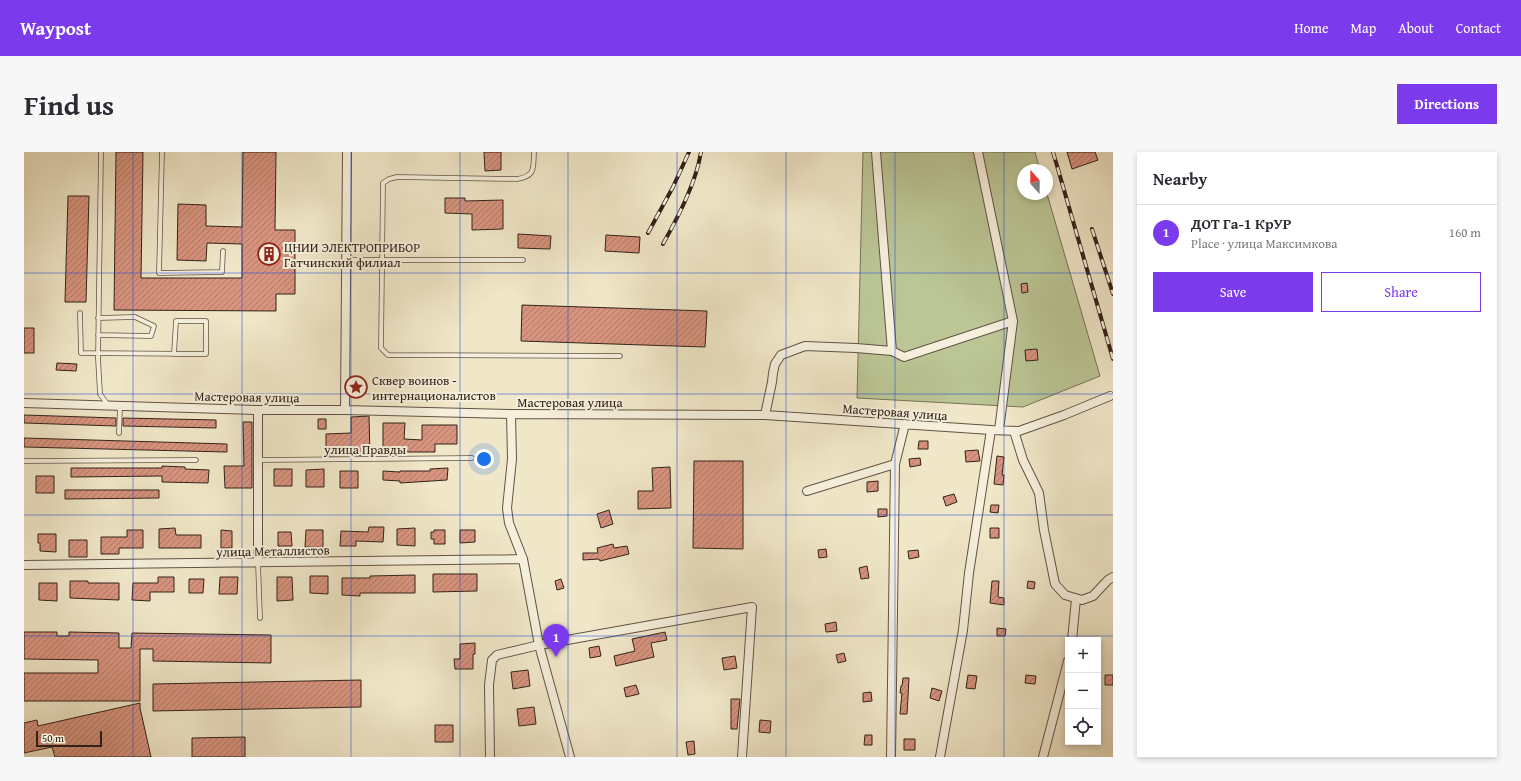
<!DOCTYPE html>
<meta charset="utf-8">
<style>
body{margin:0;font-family:"Gentium Book Plus",serif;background:#f7f7f7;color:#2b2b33}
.controls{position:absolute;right:12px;bottom:12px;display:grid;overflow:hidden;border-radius:0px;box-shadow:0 2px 6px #0003}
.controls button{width:36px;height:36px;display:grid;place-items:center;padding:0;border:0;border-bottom:1px solid #e1e1e2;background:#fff;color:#2b2b33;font:20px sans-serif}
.compass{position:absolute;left:993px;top:12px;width:36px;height:36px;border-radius:50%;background:#fff;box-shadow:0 2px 6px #0003;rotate:339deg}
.scale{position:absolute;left:12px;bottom:10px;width:66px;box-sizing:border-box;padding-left:4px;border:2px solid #342119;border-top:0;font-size:11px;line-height:14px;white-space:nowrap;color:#342119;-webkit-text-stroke:3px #f5efdb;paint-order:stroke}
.you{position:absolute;left:460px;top:307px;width:14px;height:14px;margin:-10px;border:3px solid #fff;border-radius:50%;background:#1a73e8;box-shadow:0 0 0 6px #1a73e833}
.badge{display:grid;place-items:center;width:26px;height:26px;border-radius:50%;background:#7c3aed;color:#fff;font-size:13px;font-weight:700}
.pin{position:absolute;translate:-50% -33px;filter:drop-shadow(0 1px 2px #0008)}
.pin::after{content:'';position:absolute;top:21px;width:14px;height:12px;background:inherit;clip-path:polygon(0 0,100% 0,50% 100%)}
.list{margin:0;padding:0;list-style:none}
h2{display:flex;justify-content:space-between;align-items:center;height:52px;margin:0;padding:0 16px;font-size:17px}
h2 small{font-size:13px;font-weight:400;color:#7c7c81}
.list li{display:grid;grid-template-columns:26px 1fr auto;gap:12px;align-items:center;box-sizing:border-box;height:56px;padding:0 16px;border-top:1px solid #e1e1e2}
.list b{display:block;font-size:15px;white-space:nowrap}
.list p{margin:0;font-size:13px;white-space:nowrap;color:#7c7c81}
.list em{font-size:13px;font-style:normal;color:#7c7c81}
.actions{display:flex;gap:8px;padding:12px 16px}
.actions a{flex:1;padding:9px 0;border:1px solid #7c3aed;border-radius:0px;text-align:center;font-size:14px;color:#7c3aed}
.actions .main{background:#7c3aed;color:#fff}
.icon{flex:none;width:22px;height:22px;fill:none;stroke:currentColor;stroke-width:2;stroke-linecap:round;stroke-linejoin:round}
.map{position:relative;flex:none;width:1089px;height:605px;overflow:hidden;border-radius:0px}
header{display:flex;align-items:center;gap:24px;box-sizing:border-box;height:56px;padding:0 20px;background:#7c3aed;color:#fff}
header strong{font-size:19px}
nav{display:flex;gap:22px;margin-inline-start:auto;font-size:14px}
.intro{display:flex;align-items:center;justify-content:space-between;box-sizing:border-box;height:96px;padding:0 24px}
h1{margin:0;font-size:28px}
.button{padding:10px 18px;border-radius:0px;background:#7c3aed;color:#fff;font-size:14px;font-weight:700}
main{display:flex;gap:24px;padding:0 24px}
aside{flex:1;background:#fff;border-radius:0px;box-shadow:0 2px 6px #0003}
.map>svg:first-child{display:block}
.green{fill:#bbc595;stroke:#787357}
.building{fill:url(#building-hatch);stroke:#342119}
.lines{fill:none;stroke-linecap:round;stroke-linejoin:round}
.lane-casing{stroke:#635245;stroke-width:5.5}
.street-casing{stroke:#635245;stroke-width:10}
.lane{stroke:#f5efdb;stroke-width:4}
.street{stroke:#f5efdb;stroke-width:8}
.rail-casing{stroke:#342119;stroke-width:4}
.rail{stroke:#f5efdb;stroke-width:2.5;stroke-dasharray:8;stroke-linecap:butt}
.grid{fill:none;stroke:#1d4ed8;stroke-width:1;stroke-opacity:0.55}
.labels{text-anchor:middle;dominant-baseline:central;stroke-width:4;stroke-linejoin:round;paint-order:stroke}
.poi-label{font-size:13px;fill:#342119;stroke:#f5efdb;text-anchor:start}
.street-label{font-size:13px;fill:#342119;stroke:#f5efdb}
</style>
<header>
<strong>Waypost</strong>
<nav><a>Home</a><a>Map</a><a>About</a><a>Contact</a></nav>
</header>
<div class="intro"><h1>Find us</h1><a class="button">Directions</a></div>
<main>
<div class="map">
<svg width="1089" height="605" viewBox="0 0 1089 605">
<defs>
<pattern id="building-hatch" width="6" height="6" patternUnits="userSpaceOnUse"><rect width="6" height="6" fill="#d8947f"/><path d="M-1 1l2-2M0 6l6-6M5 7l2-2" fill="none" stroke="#b07867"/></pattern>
</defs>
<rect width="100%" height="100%" fill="#f0e7c8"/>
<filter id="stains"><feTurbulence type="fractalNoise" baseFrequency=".005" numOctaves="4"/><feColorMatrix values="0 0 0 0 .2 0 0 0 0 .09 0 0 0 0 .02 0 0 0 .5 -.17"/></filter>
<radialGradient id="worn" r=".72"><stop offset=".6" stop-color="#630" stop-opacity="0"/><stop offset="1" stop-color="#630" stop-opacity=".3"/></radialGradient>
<path class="green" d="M839,0H1011L1016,18H999V42H1023L1076,224L999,255L833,246Z"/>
<path class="building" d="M92,0H119L117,126H218V92L183,91L182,109L153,108L154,52L182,53V74L218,75L219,0H252L251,78H271V142H252V159L90,158Z
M460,0H477V18L461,19Z
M1043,0H1071L1074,8L1048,17Z
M44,44H65L62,150H41Z
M421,46H441V49L479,48V77L448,78V62L421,61Z
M494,82L527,84L526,97L494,96Z
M582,83L616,85L615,101L581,99Z
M1003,131L1004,140L998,141L997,132Z
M498,153L683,159L681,195L497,189Z
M0,176H10V201H0Z
M1013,197L1014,208L1002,209L1001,198Z
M33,211L53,212L52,219L32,218Z
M0,263L92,266V274L0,271Z
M345,264L346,303L302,304V282L327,281V265Z
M99,266L192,268V276L99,274Z
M294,267H302V277H294Z
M219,270H228V336H201L200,314H220Z
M359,271H381L380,287L398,288V273H433V292H411V300H359Z
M0,286L203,292V300L0,295Z
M895,289H904V297H894Z
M954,298L956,309L942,310L941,299Z
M973,304L980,305L978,323H980L979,333L970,332Z
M896,306L897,313L886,315L885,307Z
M670,309H719V397L669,396Z
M138,314L161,315V317L185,318L184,331L138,330V324L47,325V316H138Z
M646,315L647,356L614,357V339H629L628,316Z
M424,316L423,328L376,331V329L359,328V319L376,320V319H406V317Z
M250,317H268V334H250Z
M300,317V335H282V318Z
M316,319H334V336H316Z
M12,324H30V341H12Z
M854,329V339L843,340V330Z
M41,338H135V346L41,347Z
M930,342L933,350L922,354L919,345Z
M967,353H975L974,361L966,360Z
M854,357H863V364L854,365Z
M585,358L589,372L577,376L573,362Z
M345,375H360L359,390L332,389V394H316L317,379L344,380Z
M151,376L152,383H177V396H135V377Z
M391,376V394L373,393V377Z
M966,376H975V386H966Z
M103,378H119V396H95V402H77V385H103Z
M197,378L208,379V396H197Z
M282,378H299V395H281Z
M410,378H421V392H410V387H407V380H410Z
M436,378H451V390L436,391Z
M254,380H267L268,394H254Z
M14,382H32V400L16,399V391H14Z
M45,388H63V405H45Z
M589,392L590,396L603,394L605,402L576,409L575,407L559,408V401H574L573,396Z
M802,397L803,405L795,406L794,398Z
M894,398L895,405L885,407L884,399Z
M843,414L845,426L837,427L835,416Z
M409,422H453V439L409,440Z
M391,423V441H336V444L318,443V426H346V424Z
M286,424H304V442L286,441Z
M134,425H150V440H126V449L108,448L109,431H134Z
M196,425H214L213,442H195Z
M253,425H268L269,448L253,449Z
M165,427H180L179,441H165Z
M537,427L540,436L533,438L531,429Z
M46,429H64V431H95V448L46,446Z
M968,429H975L974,445L980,446V453L966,451Z
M1004,429L1011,430L1010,437L1003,436Z
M15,431H33V449L15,448Z
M812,470L813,479L802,480L801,472Z
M973,476L982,477L981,484H973Z
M0,480H33V484H45V480L95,481V496H107L108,481L247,483V511L129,509V497H116V549H0V521H74V508L0,507Z
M641,480L643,488L627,491L630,505L592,514L590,504L611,499L608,487Z
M451,491V502H449V517H431L430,507H436V492Z
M575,494L577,504L566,506L565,496Z
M820,501L822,509L814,511L812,503Z
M711,504L713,516L700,518L698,506Z
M504,518L506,534L489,537L487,520Z
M944,523L953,524L951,537L942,536Z
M1002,523L1012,524L1011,532L1001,531Z
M1081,523H1089V533H1081Z
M879,526H885L883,562H876L878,541H876L877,534H878Z
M337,528V555L129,559V532Z
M612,533L615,542L602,545L600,536Z
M908,536L918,539L915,549L906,546Z
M847,540L848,549L839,550V541Z
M707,547H716L713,577H707Z
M116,551V556L127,605H31L28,595L0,601V571L13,568L14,574Z
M510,555L512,572L495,574L493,557Z
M736,568L747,569L746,581L735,580Z
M411,573H429V590H411Z
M841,583H848V593H840Z
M221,585V605H168V586Z
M880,587H891V598H880Z
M670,589L671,602L664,603L662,590Z"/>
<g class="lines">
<g class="lane-casing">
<path id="lane" d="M77,0L74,206L76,242L84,253
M138,0L135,121L198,120L199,99
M510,0C509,16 512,24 493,27L373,25L365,27L359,31L357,196L364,203L596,204
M322,108H499
M56,161L57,201L182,202V169H152L150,202
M74,183L127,184L130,174L111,165L74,166
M95,281L96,254
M234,308L448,306
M0,309L172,308
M234,411L236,466"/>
</g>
<g class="street-casing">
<path id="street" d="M852,0L868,199L880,205L989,169
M954,0L989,169L975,278
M0,251L234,258H321L487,262L741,263L967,278L995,279L1040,263L1086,244
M234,258V411
M321,258L323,0
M487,262L488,307L483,356L485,371L499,407L515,493L546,605
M741,263L748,230L749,221L751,212L757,203L781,194L832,196L868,199
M990,279L999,308L1015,341L1020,378L1031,432L1041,443L1058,448L1069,444L1084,428L1089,425
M871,312L881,272
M783,339L871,312L867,605
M0,413L499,407
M1048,488L1052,447
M466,605L465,533L468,508L473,503L515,493L728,455L718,605
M916,605L939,478L945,421L967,278
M1019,605L1044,509"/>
</g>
<use href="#lane" class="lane"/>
<use href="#street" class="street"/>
<g class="rail-casing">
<path id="rail" d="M1029,0L1089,207
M1068,77L1089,142
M624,81L649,35L665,0
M639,92C654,65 672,31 677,0"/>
</g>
<use href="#rail" class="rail"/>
</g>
<path class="grid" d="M109,0V605M218,0V605M327,0V605M436,0V605M544,0V605M653,0V605M762,0V605M871,0V605M980,0V605M0,121H1089M0,242H1089M0,363H1089M0,484H1089"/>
<defs>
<g id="building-ring" transform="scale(1.15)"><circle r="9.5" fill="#f5efdb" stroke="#8f2418" stroke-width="1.5"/><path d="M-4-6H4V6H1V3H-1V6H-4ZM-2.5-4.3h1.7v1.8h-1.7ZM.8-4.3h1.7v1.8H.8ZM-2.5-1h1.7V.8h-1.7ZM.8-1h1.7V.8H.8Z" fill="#8f2418"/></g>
<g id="sight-ring" transform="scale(1.15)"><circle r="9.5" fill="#f5efdb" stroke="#8f2418" stroke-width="1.5"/><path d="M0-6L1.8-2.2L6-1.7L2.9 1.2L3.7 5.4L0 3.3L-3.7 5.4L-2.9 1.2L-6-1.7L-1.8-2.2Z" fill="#8f2418"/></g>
</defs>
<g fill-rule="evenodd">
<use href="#building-ring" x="245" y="102"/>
<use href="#sight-ring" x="332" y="235"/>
</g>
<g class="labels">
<g class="poi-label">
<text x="260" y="95">ЦНИИ ЭЛЕКТРОПРИБОР<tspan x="260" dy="15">Гатчинский филиал</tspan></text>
<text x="348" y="228">Сквер воинов -<tspan x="348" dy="15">интернационалистов</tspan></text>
</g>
<g class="street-label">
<text transform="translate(223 245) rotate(1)">Мастеровая улица</text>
<text x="546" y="250">Мастеровая улица</text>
<text transform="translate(871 260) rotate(4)">Мастеровая улица</text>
<text x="341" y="297">улица Правды</text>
<text transform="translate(249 399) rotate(-1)">улица Металлистов</text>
</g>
</g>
<rect width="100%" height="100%" filter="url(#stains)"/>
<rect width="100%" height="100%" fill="url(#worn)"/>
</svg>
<div class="controls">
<button>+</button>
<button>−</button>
<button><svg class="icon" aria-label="locate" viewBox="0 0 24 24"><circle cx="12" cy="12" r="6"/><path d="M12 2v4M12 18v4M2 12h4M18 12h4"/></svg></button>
</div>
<svg class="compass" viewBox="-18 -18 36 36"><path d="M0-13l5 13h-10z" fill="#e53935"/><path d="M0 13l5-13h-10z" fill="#7c7c81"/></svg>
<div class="scale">50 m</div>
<div class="you"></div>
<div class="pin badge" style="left:532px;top:505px">1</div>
</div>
<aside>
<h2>Nearby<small></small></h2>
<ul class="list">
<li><span class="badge">1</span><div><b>ДОТ Га-1 КрУР</b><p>Place · улица Максимкова</p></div><em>160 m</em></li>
</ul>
<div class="actions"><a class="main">Save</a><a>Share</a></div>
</aside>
</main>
